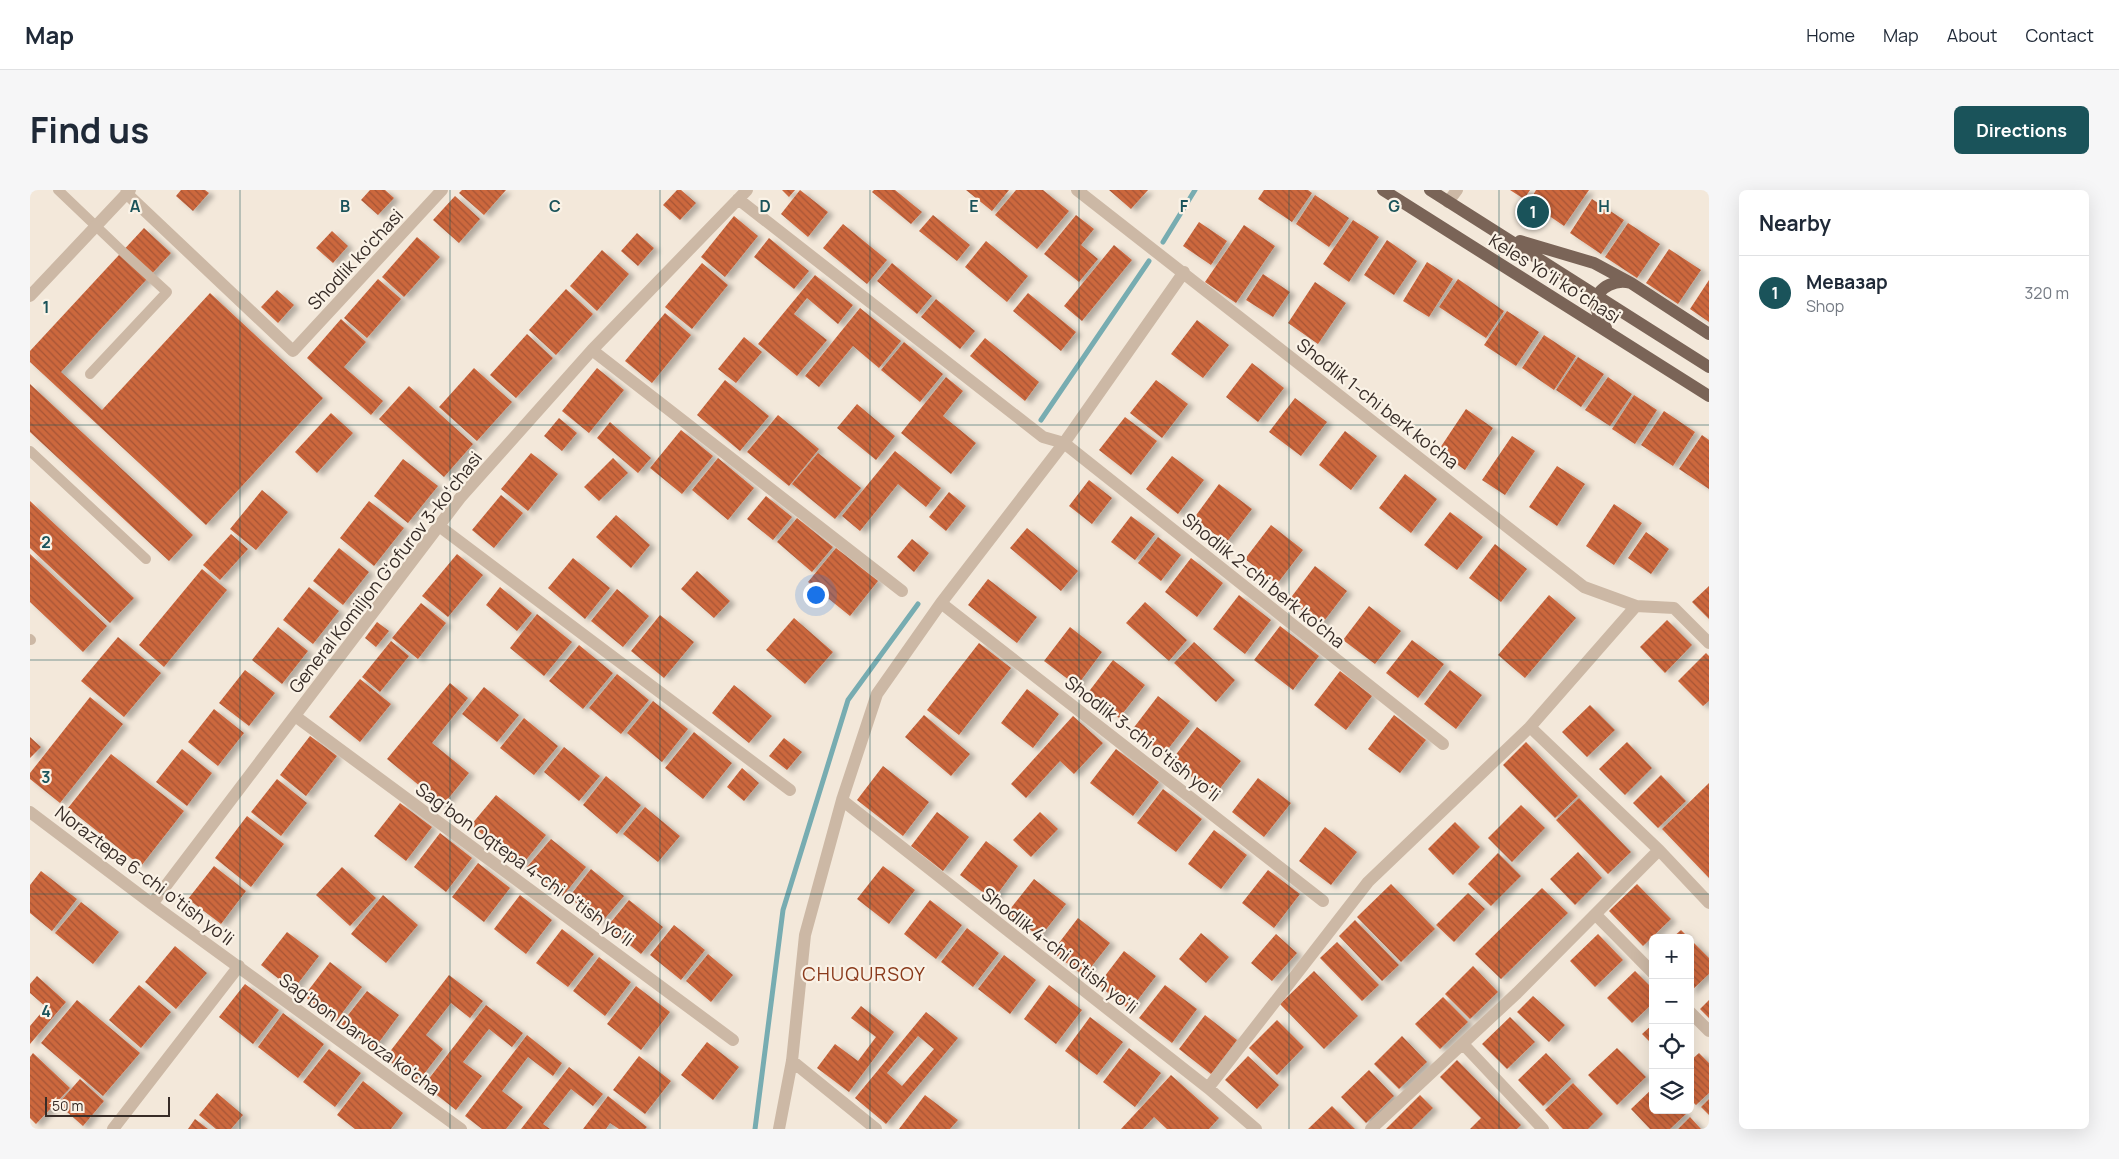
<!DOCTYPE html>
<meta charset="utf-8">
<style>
body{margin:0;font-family:Manrope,sans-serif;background:#f6f6f7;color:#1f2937}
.controls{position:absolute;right:15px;bottom:15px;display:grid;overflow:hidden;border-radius:8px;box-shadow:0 5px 20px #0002}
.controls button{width:45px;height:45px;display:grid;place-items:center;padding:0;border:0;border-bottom:1px solid #e0e1e3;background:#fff;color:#1f2937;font:25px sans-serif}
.scale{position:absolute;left:15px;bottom:12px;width:125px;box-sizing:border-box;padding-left:5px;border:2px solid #372c27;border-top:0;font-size:14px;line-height:18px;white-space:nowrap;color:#372c27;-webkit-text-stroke:4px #faf2e6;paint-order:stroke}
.you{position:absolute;left:785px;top:404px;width:18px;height:18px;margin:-12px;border:4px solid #fff;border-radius:50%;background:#1a73e8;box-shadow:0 0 0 8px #1a73e833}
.badge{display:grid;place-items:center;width:32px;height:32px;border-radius:50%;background:#1a535a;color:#fff;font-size:16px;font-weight:700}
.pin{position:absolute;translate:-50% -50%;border:2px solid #fff;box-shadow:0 1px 5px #0006}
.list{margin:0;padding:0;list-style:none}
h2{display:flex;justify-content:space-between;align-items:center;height:65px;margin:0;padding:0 20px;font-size:21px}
h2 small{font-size:16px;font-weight:400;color:#747a83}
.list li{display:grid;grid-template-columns:32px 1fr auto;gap:15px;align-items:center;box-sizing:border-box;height:75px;padding:0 20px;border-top:1px solid #e0e1e3}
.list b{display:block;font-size:19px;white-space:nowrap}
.list p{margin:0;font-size:16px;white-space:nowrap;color:#747a83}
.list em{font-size:16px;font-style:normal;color:#747a83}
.icon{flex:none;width:28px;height:28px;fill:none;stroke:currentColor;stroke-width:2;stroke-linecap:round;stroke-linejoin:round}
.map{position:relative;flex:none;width:1679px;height:939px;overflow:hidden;border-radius:8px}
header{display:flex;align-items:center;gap:30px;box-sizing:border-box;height:70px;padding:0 25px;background:#fff;border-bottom:1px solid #e0e1e3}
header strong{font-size:24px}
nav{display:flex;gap:28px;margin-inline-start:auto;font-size:18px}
.intro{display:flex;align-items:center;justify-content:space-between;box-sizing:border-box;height:120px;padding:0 30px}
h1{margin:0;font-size:35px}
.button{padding:12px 22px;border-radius:8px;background:#1a535a;color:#fff;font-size:18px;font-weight:700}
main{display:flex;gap:30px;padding:0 30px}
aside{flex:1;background:#fff;border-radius:8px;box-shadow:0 5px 20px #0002}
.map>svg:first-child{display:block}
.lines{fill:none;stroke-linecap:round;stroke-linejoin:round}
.stream{stroke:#77acb1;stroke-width:5}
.building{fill:url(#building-back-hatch);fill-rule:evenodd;filter:url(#shadow)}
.service{stroke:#ccb8a5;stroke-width:10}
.minor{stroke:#ccb8a5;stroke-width:12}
.primary{stroke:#7a6457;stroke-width:12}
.grid{fill:none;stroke:#1a535a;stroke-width:1;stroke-opacity:0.55}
.labels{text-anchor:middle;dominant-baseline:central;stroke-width:4.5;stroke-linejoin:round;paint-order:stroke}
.street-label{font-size:18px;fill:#372c27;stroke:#faf2e6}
.neighbourhood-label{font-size:19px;letter-spacing:1px;fill:#8a3a1b;stroke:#faf2e6}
.grid-label{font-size:16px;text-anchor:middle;font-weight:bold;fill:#1a535a;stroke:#faf2e6;stroke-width:4.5;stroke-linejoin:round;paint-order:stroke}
</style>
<header>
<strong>Map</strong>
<nav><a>Home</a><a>Map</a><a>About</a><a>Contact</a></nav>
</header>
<div class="intro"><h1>Find us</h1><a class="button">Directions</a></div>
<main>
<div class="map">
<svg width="1679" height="939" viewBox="0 0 1679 939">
<defs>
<pattern id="building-back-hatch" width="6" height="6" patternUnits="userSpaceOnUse" patternTransform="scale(1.25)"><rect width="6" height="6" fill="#cc673e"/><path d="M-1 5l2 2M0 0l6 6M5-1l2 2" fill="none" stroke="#a65534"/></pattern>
<filter id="shadow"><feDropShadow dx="5.5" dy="3" stdDeviation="2.5" flood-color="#0004"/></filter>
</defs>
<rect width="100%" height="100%" fill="#f3e8da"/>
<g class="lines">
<path class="stream" d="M1133,52L1165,0
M1011,230L1119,71
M725,939L753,720L818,510L888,414"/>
</g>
<path class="building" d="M151,0H175L179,3L163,21L146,6Z
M340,0H355L364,8L348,25L331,10Z
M432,0H476L454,25L429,3Z
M647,0H651L666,13L650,30L633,15Z
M752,0H765L759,7Z
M770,0L798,22L778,47L751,24Z
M844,0H865L892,22L881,34L842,2Z
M936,0H979L962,21Z
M986,0H1013L1039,21L1007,59L965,25Z
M1079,0H1118L1101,19Z
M1234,0H1278L1282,3L1262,32L1228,9Z
M1480,0H1500L1494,9Z
M1506,0H1559L1534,36L1499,12Z
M1285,5L1319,28L1299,57L1266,34Z
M425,6L450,29L429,53L403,30Z
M1562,9L1594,30L1571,64L1540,43Z
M903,25L940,55L927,71L889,41Z
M1046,25L1064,39L1051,55L1068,69L1049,92L1014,64Z
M704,26L728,46L695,87L671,67Z
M1323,30L1349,47L1319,92L1293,74Z
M1169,32L1197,51L1181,75L1153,56Z
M1598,33L1630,54L1607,88L1575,67Z
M813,34L857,70L837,94L793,58Z
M1214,35L1245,56L1206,113L1175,92Z
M114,38L141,63L31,182L72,220L180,103L293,208L176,335L0,172V161Z
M302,41L318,56L303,73L286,58Z
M607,43L624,58L608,76L591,61Z
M387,47L410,67L374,107L352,87Z
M739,48L779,81L764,99L724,67Z
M1357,50L1387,71L1364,105L1334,85Z
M956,51L998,86L977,112L935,77Z
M1084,55L1102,70L1052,131L1034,116Z
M1639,59L1671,80L1648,114L1616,93Z
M572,60L599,84L567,121L540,96Z
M1397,72L1423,89L1399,127L1373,111Z
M672,73L698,95L662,139L635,117Z
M862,73L902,106L887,124L847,91Z
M1233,84L1260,102L1243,127L1216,110Z
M785,85L823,115L808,134L777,108L764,124L797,150L767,186L728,154Z
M348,89L371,109L337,148L314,128Z
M1428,89L1474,121L1456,148L1409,117Z
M1679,90V132L1660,119Z
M1285,92L1316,113L1288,154L1258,133Z
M536,99L563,124L526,165L499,140Z
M247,100L264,115L248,133L231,117Z
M998,103L1046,142L1031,161L983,121Z
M906,109L945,141L930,159L891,127Z
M830,118L871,151L849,178L823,156L789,197L775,186Z
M1477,121L1509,142L1486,176L1454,155Z
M635,123L661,145L622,193L595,171Z
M311,129L336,152L314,177L353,211L341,225L277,168Z
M1167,130L1199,155L1173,188L1141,164Z
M497,144L523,168L486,208L460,185Z
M1514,145L1546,166L1524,200L1492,178Z
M714,147L732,162L706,193L688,179Z
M955,148L1009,192L995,211L940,166Z
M874,152L913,184L890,212L851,180Z
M1548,167L1574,184L1551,217L1526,200Z
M1222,173L1254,198L1228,232L1196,207Z
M444,178L482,212L447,251L409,217Z
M567,178L594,200L559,243L532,221Z
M916,187L933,201L913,226L946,253L921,284L871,243Z
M1578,187L1602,204L1580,236L1555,220Z
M695,190L739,226L710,261L667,225Z
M1126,190L1158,214L1132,248L1100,223Z
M0,194L163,345L139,371L0,242Z
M379,196L443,254L414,287L349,229Z
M1604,205L1627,220L1605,254L1582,239Z
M1265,208L1297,232L1271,266L1239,242Z
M827,214L865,246L846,270L807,238Z
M1436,219L1463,238L1435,280L1408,261Z
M1634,221L1665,242L1643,276L1611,255Z
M301,223L323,243L287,283L265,262Z
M748,225L789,259L759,296L717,262Z
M1095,227L1127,251L1101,285L1069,260Z
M529,228L547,243L532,261L514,246Z
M580,232L621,268L608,283L567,248Z
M651,240L683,266L652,304L620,278Z
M1315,241L1347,266L1321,300L1289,275Z
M1672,245L1679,250V299L1649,279Z
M1482,246L1505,261L1475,305L1452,290Z
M865,261L911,298L896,317L868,294L830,341L812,326Z
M501,263L528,284L498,321L471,299Z
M788,263L831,298L805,329L762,294Z
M1142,266L1174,290L1148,324L1116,299Z
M583,268L598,283L569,311L554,297Z
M688,268L724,298L698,330L662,300Z
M373,269L408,296L378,333L344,306Z
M1527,276L1555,294L1527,336L1499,317Z
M1375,284L1407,309L1381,343L1349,318Z
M1059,290L1082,308L1062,334L1039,316Z
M1189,294L1222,319L1196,353L1164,328Z
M232,300L258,322L226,360L200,339Z
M919,302L936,316L916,341L899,327Z
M471,305L493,323L464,358L442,340Z
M736,306L762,327L743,350L717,329Z
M0,311L104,408L80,433L0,358Z
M339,311L374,338L344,376L310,348Z
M1584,314L1612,333L1584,375L1556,356Z
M1420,322L1453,347L1427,380L1394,355Z
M586,325L620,355L601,378L566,347Z
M1101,326L1125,344L1105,370L1081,352Z
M767,328L803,357L782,382L747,352Z
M1241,335L1273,360L1247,394L1215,369Z
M997,338L1048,381L1031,401L980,358Z
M1616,342L1639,359L1621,384L1598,368Z
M201,344L218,359L190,390L173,375Z
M1128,347L1151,365L1131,391L1108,373Z
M882,349L899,363L884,382L867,367Z
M1465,354L1497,379L1471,412L1439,388Z
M309,358L339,382L313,415L283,391Z
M806,358L848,391L820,426L778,392Z
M0,364L77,436L53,462L0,412Z
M427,364L453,385L418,427L392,406Z
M543,368L580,398L555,429L518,398Z
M1161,368L1193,393L1167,427L1135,402Z
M1285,376L1317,401L1291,435L1259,410Z
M172,379L197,400L134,477L109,455Z
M667,381L700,411L684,428L651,399Z
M958,389L1007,427L987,453L938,415Z
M1679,396V429L1662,412Z
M279,397L309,421L283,454L253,430Z
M470,397L502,423L487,441L456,415Z
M587,399L619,426L593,457L561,431Z
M1209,405L1241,430L1215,464L1183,439Z
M1519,405L1546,428L1495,488L1468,465Z
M1115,412L1157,450L1139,471L1096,433Z
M391,413L416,433L388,469L362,448Z
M1339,416L1371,441L1345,474L1313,450Z
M507,424L542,452L514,486L480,458Z
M630,425L664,452L634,488L601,461Z
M764,428L803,462L775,494L736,460Z
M1637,430L1662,455L1635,483L1610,457Z
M347,432L359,441L346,457L335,448Z
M1250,436L1289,466L1263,500L1224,470Z
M248,437L278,461L252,494L222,470Z
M1040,437L1072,462L1047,496L1014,471Z
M88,447L131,483L94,527L51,491Z
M1382,450L1414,474L1388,508L1356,483Z
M361,451L379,466L350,502L332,487Z
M1164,452L1205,490L1186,512L1144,473Z
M949,453L981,478L929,545L897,520Z
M549,455L583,483L553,519L519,491Z
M1676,463L1679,466V511L1673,516L1648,491Z
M1083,470L1115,495L1089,528L1057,504Z
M215,480L245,503L219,536L189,513Z
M1420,480L1452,505L1426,539L1394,514Z
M1310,481L1342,506L1316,540L1284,515Z
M587,484L619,510L591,544L559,518Z
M330,489L361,514L330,552L299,527Z
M420,493L438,508L402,553L439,583L413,615L357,569Z
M704,495L742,526L719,553L682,523Z
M454,497L489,525L467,552L432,524Z
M997,499L1029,524L1003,558L971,533Z
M1128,506L1160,531L1134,564L1102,540Z
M60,507L93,534L30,613L0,589V583Z
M623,511L658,539L632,572L597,543Z
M1560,515L1585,540L1557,567L1532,542Z
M184,519L214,543L188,576L158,552Z
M894,525L940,564L921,586L875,547Z
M1364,525L1396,550L1370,583L1338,559Z
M1043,526L1073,553L1044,584L1030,571L996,608L981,594Z
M494,528L528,556L504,585L470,558Z
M1167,537L1211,571L1185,605L1141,571Z
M664,542L702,573L673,609L635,578Z
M280,546L307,566L276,606L250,585Z
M0,547L11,557L0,568Z
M754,548L772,562L757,580L739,566Z
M1496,552L1548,606L1525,628L1473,575Z
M1597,552L1622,578L1595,605L1569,579Z
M534,557L570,586L549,611L514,582Z
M152,559L182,583L157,616L126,592Z
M1086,559L1129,592L1103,626L1060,593Z
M81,564L154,621L111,676L38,618Z
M853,576L899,612L873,646L827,610Z
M712,578L729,593L714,611L697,597Z
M1631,585L1656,611L1628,638L1603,613Z
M576,586L611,615L587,644L553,615Z
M1228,588L1261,613L1234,647L1202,622Z
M247,589L277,613L251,646L221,622Z
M1679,593V688L1632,639Z
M1133,599L1172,629L1146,662L1107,633Z
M466,605L516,645L491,676L441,635Z
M1549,608L1601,662L1578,684L1526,630Z
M370,613L402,637L376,671L344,646Z
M1491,615L1515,638L1482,672L1458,648Z
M615,617L650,646L628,672L593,644Z
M907,622L939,647L913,681L881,656Z
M1010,622L1028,639L1001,667L983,650Z
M217,626L254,654L221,697L185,668Z
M1425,632L1450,657L1423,685L1398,659Z
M1295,637L1327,662L1301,695L1269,671Z
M1184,640L1217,665L1191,699L1158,674Z
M410,643L442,668L416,702L384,677Z
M521,649L556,677L533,706L497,677Z
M956,651L988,676L963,710L930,685Z
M1548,662L1572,688L1545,715L1520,689Z
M1468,663L1491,686L1461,716L1438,694Z
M448,673L480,698L454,732L422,707Z
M184,676L216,701L191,734L158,709Z
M853,676L885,700L859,734L827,709Z
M312,677L346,708L320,736L286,705Z
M561,679L594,706L571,733L539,707Z
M1238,680L1270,704L1244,738L1212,713Z
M11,681L47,709L22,741L0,723V695Z
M1004,689L1036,714L1010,747L977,723Z
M1361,694L1405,739L1371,772L1327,727Z
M1607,694L1641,729L1613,756L1579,721Z
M1512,698L1538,723L1471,789L1445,764Z
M1438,703L1455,719L1424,752L1406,735Z
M353,705L388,735L356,773L321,744Z
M490,705L522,730L496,764L464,739Z
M599,710L633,737L611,764L577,737Z
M900,710L932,735L906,769L874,744Z
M51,712L89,742L63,774L25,743Z
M1048,728L1080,753L1054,786L1022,762Z
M1325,730L1369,775L1352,791L1309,746Z
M644,735L675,760L651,790L620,765Z
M937,738L969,763L943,797L911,772Z
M532,739L564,764L538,797L506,773Z
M1651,740L1659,748H1642Z
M257,742L289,766L263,800L231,775Z
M1171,743L1199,767L1176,793L1149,769Z
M1246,744L1267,763L1242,791L1221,773Z
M1568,744L1593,770L1565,797L1540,771Z
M1660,749L1679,768V784L1660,802Z
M1307,752L1349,795L1332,811L1290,768Z
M145,756L177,783L146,819L115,792Z
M1094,761L1126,786L1100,820L1068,795Z
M678,764L703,785L681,812L656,791Z
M974,765L1006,790L980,824L948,799Z
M569,767L601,792L575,826L543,801Z
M300,772L332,797L306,831L274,806Z
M1443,776L1468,802L1440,829L1415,804Z
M1284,781L1328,826L1294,859L1250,814Z
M1605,781L1623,799V813L1602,833L1577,808Z
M419,785L453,811L440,828L421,813L396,845L413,859L388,892L355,868Z
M7,786L36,812L0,854V836L16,817L0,803V794Z
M215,794L249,820L223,854L189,827Z
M109,795L141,822L111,858L79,830Z
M1019,795L1052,820L1026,854L994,829Z
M1135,795L1167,819L1142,853L1109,828Z
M606,796L640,822L611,860L577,834Z
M337,801L369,825L344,859L311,834Z
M1503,806L1535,835L1519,852L1487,822Z
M1413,807L1438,832L1410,859L1385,834Z
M47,810L110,863L73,906L11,853Z
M1679,810V828L1670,819Z
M456,815L493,843L482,857L459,839L433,872L452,886L426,920L394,895Z
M831,816L864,842L819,902L787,878L805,854L828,871L846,847L821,828Z
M896,822L928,848L856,934L825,908ZM888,846L904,859L872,896L857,883Z
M253,823L294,854L268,888L228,857Z
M1175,825L1207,850L1181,884L1149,859Z
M1060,827L1093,852L1067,885L1035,861Z
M1480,827L1505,852L1477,879L1452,854Z
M1247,830L1274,857L1247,885L1219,858Z
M1623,834V855L1612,844Z
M497,845L532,873L523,886L498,867L472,901L493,917L476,939H452L435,926Z
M1372,846L1397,872L1369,899L1344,874Z
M677,852L709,877L683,910L651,885Z
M1099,858L1131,883L1105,917L1073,892Z
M1587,858L1616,887L1587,915L1558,885Z
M299,859L331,883L305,917L273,892Z
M3,863L40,898L6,934L0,928V867Z
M1516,863L1541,889L1513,916L1488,890Z
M1669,863L1679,873V903L1666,915L1660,909V871Z
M609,866L641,891L615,924L583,900Z
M1218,866L1249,895L1227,919L1195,890Z
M1427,870L1491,935L1487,939H1440L1451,928L1410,887Z
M539,877L573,904L563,916L541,899L513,934L520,939H491Z
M1339,880L1364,906L1336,933L1311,907Z
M1141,885L1189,928L1179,939H1137L1124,927L1113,939H1091Z
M50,889L74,911L53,936L28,914Z
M333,891L373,923L361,939H325L307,925Z
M1543,893L1573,924L1558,939H1533L1515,920Z
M1623,898V920H1652L1656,924L1640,939H1620L1601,919Z
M187,903L213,925L201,939H186L169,925Z
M895,905L928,930L920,939H869Z
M1390,905L1403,918L1382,939H1356Z
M578,906L617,937L615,939H589L580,933L576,939H553Z
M1679,909V925L1671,917Z
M1302,916L1325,939H1278Z
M1660,927L1671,939H1648Z
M165,929L178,939H158Z"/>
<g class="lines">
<path class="service" d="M28,0L92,61L137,102L60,184
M0,261L116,369
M0,449L1,450"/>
<path class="minor" d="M1047,0L1554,397L1606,416L1644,418L1679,453
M96,3L263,161L412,0
M708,9L1013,247L1034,253L1413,554
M1418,12L1427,0
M0,106L100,0
M562,160L872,401
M409,336L760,600
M911,413L1293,711
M265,526L703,850
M1500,537L1629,660L1679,713
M812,610L1178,898L1226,939
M0,622L122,714L431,939
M122,714L430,308L562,160L717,0
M1566,725L1623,783
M1660,822L1679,841
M1433,854L1513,939
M762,871L846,939
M1178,898L1338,692L1500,537L1606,416
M83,939L209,776
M749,939L762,871L775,745L812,610L847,504L911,413L1034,253L1154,82
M1341,939L1487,803L1629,660"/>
<path class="primary" d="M1353,0L1679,206
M1400,0L1679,177
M1490,51L1564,73L1601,93L1679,144
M1576,138C1571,130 1565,122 1566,112C1568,96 1587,89 1601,93"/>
</g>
<path class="grid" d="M210,0V939M420,0V939M630,0V939M840,0V939M1049,0V939M1259,0V939M1469,0V939M0,235H1679M0,470H1679M0,704H1679"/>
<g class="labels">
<g class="street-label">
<text transform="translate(325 69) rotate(-47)">Shodlik ko'chasi</text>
<text transform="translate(1525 88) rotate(32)">Keles Yoʻli koʻchasi</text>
<text transform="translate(1348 213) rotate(38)">Shodlik 1-chi berk ko'cha</text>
<text transform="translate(355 382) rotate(-52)">General Komiljon Gʻofurov 3-koʻchasi</text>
<text transform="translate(1234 390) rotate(39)">Shodlik 2-chi berk ko'cha</text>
<text transform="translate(1113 548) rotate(38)">Shodlik 3-chi o'tish yo'li</text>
<text transform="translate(495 674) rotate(36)">Sag'bon Oqtepa 4-chi o'tish yo'li</text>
<text transform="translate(115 685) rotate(37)">Noraztepa 6-chi o'tish yo'li</text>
<text transform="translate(1030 760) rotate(38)">Shodlik 4-chi o'tish yo'li</text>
<text transform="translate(330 844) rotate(36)">Sag'bon Darvoza ko'cha</text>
</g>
<g class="neighbourhood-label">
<text x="834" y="784">CHUQURSOY</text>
</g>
</g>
<g class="grid-label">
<text x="105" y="22">A</text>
<text x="315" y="22">B</text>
<text x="525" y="22">C</text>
<text x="735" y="22">D</text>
<text x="944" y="22">E</text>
<text x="1154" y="22">F</text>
<text x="1364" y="22">G</text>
<text x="1574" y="22">H</text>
<text x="16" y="123">1</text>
<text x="16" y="358">2</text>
<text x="16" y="593">3</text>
<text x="16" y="827">4</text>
</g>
</svg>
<div class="controls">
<button>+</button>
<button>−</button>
<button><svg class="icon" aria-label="locate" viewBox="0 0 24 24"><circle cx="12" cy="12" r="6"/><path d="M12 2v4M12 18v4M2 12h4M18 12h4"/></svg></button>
<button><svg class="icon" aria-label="layers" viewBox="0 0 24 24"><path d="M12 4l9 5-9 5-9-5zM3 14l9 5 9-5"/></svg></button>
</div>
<div class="scale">50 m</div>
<div class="you"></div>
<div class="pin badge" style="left:1503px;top:22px">1</div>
</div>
<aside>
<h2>Nearby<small></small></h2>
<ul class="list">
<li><span class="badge">1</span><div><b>Мевазар</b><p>Shop</p></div><em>320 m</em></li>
</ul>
</aside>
</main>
